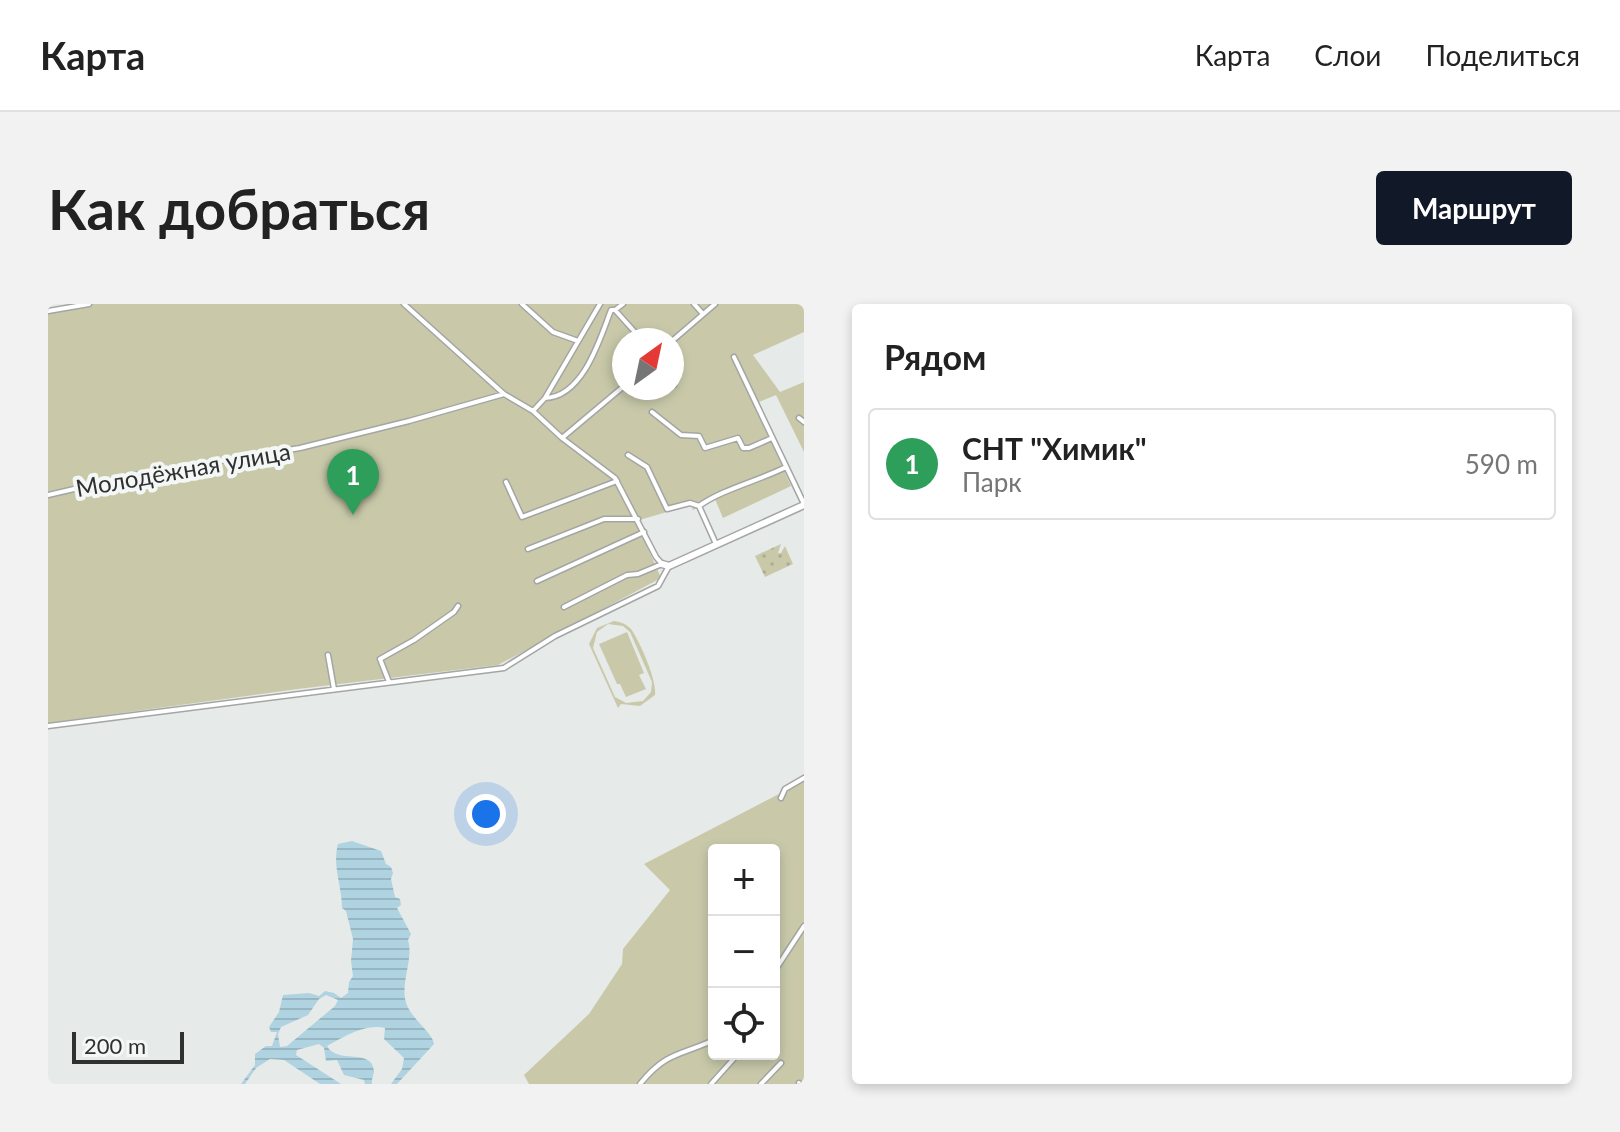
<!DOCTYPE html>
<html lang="ru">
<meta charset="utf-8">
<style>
body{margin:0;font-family:Lato,sans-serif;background:#f2f2f2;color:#222}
.controls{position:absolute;right:24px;bottom:24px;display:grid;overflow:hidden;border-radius:8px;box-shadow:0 4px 12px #0003}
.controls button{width:72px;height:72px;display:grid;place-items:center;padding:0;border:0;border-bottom:2px solid #e0e0e0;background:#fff;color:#222;font:40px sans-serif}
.compass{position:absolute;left:564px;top:24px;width:72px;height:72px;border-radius:50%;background:#fff;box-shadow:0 4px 12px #0003;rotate:33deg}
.scale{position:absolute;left:24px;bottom:20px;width:112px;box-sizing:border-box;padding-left:8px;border:4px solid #2f302f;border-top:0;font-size:22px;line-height:28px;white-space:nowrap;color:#2f302f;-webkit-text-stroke:6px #f3f7f5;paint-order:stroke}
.you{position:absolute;left:438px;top:510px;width:28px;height:28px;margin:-20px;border:6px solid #fff;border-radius:50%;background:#1a73e8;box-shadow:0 0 0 12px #1a73e833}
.badge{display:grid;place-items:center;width:52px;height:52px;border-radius:50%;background:#111827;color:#fff;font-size:26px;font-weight:700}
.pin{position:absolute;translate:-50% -66px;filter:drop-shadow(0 2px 4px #0008)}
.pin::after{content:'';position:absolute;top:42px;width:28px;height:24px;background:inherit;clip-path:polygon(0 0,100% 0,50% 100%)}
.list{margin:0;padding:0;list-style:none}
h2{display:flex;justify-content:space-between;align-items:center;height:104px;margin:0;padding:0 32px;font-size:34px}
h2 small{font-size:26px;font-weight:400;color:#767676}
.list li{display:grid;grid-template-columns:52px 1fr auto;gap:24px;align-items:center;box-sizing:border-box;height:112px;margin:0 16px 16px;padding:0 16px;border:2px solid #e0e0e0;border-radius:8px}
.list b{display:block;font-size:30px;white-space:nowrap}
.list p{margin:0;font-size:26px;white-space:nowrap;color:#767676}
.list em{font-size:26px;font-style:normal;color:#767676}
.icon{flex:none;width:44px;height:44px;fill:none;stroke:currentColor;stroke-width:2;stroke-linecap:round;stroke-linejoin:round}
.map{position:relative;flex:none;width:756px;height:780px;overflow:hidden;border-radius:8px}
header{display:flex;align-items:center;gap:48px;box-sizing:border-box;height:112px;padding:0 40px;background:#fff;border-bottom:2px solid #e0e0e0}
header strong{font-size:38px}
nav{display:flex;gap:44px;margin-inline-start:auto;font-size:28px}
.intro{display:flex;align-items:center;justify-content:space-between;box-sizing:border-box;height:192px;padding:0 48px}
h1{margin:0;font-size:56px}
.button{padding:20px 36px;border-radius:8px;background:#111827;color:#fff;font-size:28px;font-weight:700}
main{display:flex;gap:48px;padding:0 48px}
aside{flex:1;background:#fff;border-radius:8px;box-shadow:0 4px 12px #0003}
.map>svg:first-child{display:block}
.grass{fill:url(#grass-dots)}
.green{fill:#c9c9aa;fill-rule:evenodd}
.water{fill:url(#water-rules);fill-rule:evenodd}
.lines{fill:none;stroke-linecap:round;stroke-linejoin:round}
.street-casing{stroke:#a3a6a4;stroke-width:7}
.secondary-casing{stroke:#a3a6a4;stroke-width:9}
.street{stroke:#fff;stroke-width:4}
.secondary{stroke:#fff;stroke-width:6}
.labels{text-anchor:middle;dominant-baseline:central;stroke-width:8;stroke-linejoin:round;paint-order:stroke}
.street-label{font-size:24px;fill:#2f302f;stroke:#f3f7f5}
</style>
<header>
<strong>Карта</strong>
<nav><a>Карта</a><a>Слои</a><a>Поделиться</a></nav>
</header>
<div class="intro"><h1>Как добраться</h1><a class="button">Маршрут</a></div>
<main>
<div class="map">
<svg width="756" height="780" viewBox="0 0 756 780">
<defs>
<pattern id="grass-dots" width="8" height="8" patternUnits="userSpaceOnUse" patternTransform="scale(2)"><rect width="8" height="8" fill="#c9c9aa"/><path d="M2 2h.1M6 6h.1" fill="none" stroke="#adad93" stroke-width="1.8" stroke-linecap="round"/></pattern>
<pattern id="water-rules" width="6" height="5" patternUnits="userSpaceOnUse" patternTransform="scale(2)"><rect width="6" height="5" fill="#b0d3e2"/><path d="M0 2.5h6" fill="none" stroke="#98b5c2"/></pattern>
</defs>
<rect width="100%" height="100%" fill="#e6eae8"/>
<path class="grass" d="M733,240L730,249H733L737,242L745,260L717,273L707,252Z"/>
<path class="green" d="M30,0H756V28L705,51L732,88L756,78V148L728,91L706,100L743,182L675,214L667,195L645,206L643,201L588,217L613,274L450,361L250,385L0,419V5ZM576,36H624V84H576Z
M566,317C573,318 578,320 583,325C592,338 609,376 607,391L592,402L573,400L570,404L541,340L549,324ZM560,320L575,322L582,328L604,378L603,388L595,397L578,399L567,393L545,344L549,328Z
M579,328L596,369L591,371L598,385L578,393L572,380H569L551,340Z
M756,477V780H481L476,771L541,710L574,660L575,645L622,586L596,560ZM666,546H726V750H666Z"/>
<path class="water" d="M304,537L333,547L338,560L343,563L345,569L343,575L347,593L352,595L353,601L349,604L363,630L360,636C366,655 352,678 358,699C364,716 385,729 386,740L349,780H343L354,765L356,754L336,735L337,724C318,719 295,733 279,742C289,761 324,743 326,767C326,771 323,775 324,780H317L316,776L296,771L289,756L278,757L276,744L271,740L249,746L248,751L293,780H272L236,756L222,755L208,764L197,780H193L207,761V750L218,742H224L229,728H223L221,723L231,708L235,691L261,689L271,692L277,687L286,689L293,694L300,689L301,678L305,672L303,657L305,635L298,607L294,604C294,582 284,562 290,540ZM278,691L290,696L287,702L239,742L232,743L230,730L233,723L260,711L271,695Z"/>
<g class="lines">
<g class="street-casing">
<path id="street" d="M356,0L456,90L485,107L514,134L567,174L608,253L614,260L590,270L579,271L516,303
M474,0L505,28L530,37
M646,0L655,10
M567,6L594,36
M0,7L41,0
M624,37L667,0
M686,53L756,200
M624,78L626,81
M497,94C535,93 552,35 563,6H567L575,0
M485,107L497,94L552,0
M604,108L633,131L651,132L657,144L690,134L695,144H701L724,134
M751,114L756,118
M514,134L576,82
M580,151L599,163L619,205L642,199L651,202L668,240
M458,178L474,213L569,177
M0,191L86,171L252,144L361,117L456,90
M651,202C675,185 710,177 738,163
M480,245L556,215H590
M489,277L596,228
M280,351L286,385
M341,378L332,355L366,336L406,308L410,302
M0,422L456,364L507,332L610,282L621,262
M733,494L737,485L756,474
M726,668L756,622
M592,780C618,748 631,752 666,736
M663,780L690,750
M713,780L733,759
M751,780V779"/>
</g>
<g class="secondary-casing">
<path id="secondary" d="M614,260L621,262L756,201"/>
</g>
<use href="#street" class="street"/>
<use href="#secondary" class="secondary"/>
</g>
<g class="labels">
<g class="street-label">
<text transform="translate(135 165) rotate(-10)">Молодёжная улица</text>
</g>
</g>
</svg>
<div class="controls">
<button>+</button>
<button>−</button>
<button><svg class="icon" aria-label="locate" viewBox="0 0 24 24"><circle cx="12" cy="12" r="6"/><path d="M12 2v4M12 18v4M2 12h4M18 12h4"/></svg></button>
</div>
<svg class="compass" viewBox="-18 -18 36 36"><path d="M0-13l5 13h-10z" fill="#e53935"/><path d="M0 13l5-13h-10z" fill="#767676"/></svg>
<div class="scale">200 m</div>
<div class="you"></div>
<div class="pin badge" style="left:305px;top:211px;background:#2e9e5b">1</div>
</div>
<aside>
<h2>Рядом<small></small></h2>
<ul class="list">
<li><span class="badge" style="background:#2e9e5b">1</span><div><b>СНТ &quot;Химик&quot;</b><p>Парк</p></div><em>590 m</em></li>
</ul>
</aside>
</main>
